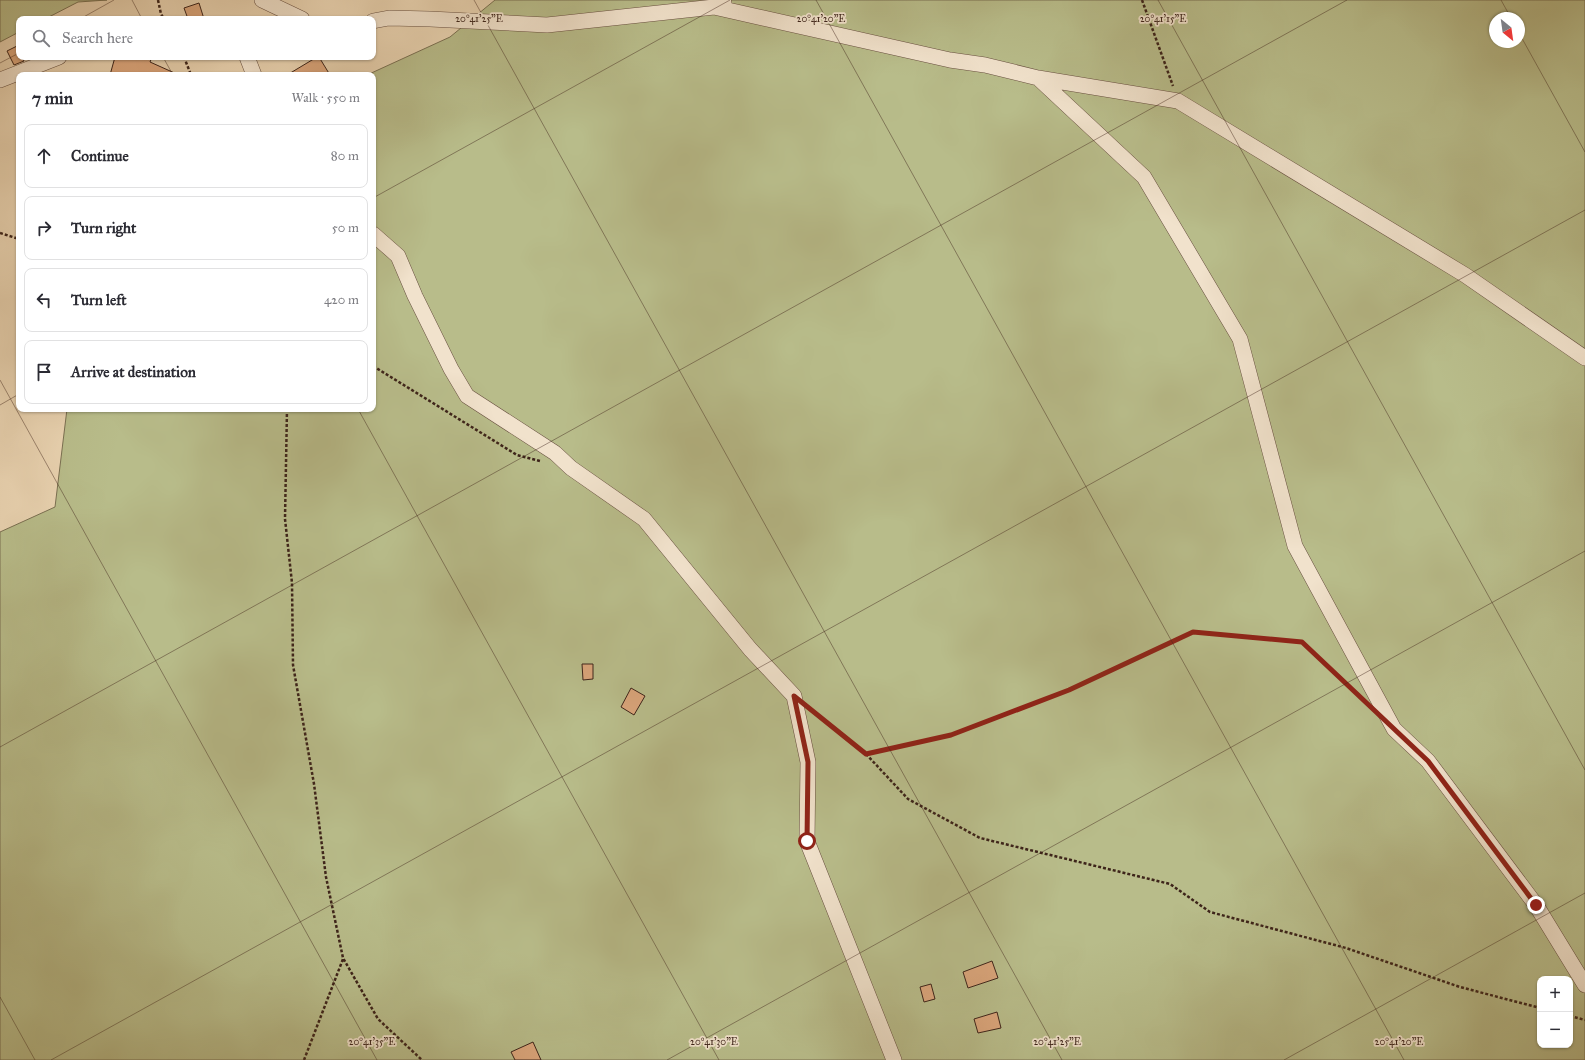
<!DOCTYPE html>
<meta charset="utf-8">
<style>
body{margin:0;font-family:"IM FELL Great Primer",serif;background:#f7f7f7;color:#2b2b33}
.controls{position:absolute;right:12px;bottom:12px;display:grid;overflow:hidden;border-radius:8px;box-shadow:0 1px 3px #0004}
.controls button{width:36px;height:36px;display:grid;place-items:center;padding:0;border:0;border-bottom:1px solid #e1e1e2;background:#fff;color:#2b2b33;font:20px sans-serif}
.compass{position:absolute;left:1489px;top:12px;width:36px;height:36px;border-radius:50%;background:#fff;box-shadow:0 1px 3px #0004;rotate:151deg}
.stop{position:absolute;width:12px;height:12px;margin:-9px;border:3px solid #8f2418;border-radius:50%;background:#fff}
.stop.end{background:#8f2418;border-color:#fff;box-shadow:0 1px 4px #0008}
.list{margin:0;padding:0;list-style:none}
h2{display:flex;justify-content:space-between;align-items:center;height:52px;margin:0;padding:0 16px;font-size:17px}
h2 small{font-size:13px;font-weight:400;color:#7c7c81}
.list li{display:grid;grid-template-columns:26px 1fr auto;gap:12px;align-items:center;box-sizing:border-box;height:64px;margin:0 8px 8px;padding:0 8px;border:1px solid #e1e1e2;border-radius:8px}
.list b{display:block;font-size:15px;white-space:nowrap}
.list em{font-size:13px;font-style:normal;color:#7c7c81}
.icon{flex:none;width:22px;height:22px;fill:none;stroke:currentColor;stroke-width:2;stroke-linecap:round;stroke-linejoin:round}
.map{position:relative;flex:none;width:1585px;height:1060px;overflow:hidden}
.search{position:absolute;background:#fff;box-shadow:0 1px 3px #0004;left:16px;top:16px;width:360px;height:44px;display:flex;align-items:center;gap:10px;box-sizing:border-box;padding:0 14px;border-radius:8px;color:#7c7c81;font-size:15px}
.panel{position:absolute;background:#fff;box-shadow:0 1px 3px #0004;left:16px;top:72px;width:360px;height:340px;border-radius:8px}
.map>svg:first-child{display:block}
.green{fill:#b8bc8a;stroke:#7a7052;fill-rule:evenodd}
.building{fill:#dba67c;stroke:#3d241a}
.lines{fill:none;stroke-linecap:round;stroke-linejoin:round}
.street-casing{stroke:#685040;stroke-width:16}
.path{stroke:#3d241a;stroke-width:2.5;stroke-dasharray:3 2;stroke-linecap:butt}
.street{stroke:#f1e2cc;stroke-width:15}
.route{stroke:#8f2418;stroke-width:5}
.ticks{fill:none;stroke:#3d241a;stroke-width:1;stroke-opacity:0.45}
.ticks-label{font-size:10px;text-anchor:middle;fill:#3d241a;stroke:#f1e2cc;stroke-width:3.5;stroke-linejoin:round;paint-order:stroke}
</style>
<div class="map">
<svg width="1585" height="1060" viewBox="0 0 1585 1060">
<rect width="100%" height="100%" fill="#e9d3b1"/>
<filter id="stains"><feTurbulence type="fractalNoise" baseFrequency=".005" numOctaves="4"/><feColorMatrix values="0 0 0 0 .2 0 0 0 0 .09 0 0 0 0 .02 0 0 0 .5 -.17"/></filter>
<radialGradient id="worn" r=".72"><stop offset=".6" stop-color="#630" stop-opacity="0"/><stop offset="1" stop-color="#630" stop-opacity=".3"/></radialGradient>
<path class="green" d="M0,0H107L78,2L45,19H19V32L0,42Z
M495,0H1585V1060H0V532L55,507L67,409H373V75H367L450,37ZM1495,18H1519V42H1495ZM1540,979H1570V1045H1540Z"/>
<path class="building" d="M199,3L204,19H188L184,8Z
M17,46L19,51V57H22L24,61L14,65L7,51Z
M115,57H152L150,62L179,75H110Z
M317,57H319L330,75H287Z
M582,664H593V679L583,680Z
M631,688L645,696L634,715L621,707Z
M992,961L998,978L968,988L963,972Z
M931,984L935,999L924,1002L920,987Z
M997,1012L1001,1028L978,1033L974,1019Z
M533,1042L541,1060H515L511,1052Z"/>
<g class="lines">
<g class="street-casing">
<path id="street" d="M262,0L302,19
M714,7L950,60L985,65L1038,78L1178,101L1465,275L1585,358
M373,21L389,18L430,19L547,25L714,7L724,3
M247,57L254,75
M1038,78L1144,177L1240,339L1295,546L1394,729L1428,761L1536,905L1585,985
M0,80L59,57
M373,234L398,256L415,296L451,369L467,396L555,453L571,468L644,519L750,649L794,696L808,762L807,841L894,1060"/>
</g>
<path class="path" d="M158,0L161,14L164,19
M1142,0L1173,86
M184,57L191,75
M0,233L19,239
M373,366L517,455L540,461
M287,409L285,519L292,583L293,665L314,784L326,877L343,958L378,1019L422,1060
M811,710L866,754L951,735L1069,690L1193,632L1302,642L1361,697
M866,754L908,799L980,838L1170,884L1210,912L1346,948L1460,987L1540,1008
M1570,1016L1585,1020
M304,1060L343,959"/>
<use href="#street" class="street"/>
</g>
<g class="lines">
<path class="route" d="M807,841L808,762L794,696L866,754L951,735L1069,690L1193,632L1302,642L1428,761L1536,905"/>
</g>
<path class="ticks" d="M132,0L142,19M474,0L1062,1060M816,0L1404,1060M1158,0L1585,770M1501,0L1511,18M80,19L114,0M1519,33L1585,152M163,57L173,75M0,63L19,53M373,198L730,0M0,380L377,1060M0,405L19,394M358,409L719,1060M0,747L1347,0M0,997L35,1060M51,1060L1585,210M667,1060L1585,551M1284,1060L1585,893"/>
<g class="ticks-label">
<text x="479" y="22">20°41'25"E</text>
<text x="821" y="22">20°41'20"E</text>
<text x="1163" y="22">20°41'15"E</text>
<text x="372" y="1045">20°41'35"E</text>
<text x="714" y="1045">20°41'30"E</text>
<text x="1057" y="1045">20°41'25"E</text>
<text x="1399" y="1045">20°41'20"E</text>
</g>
<rect width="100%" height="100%" filter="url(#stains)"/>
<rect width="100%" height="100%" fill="url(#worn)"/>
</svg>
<div class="controls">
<button>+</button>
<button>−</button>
</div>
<svg class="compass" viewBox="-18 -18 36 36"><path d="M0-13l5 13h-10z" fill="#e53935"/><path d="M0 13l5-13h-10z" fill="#7c7c81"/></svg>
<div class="stop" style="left:807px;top:841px"></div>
<div class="stop end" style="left:1536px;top:905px"></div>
<div class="search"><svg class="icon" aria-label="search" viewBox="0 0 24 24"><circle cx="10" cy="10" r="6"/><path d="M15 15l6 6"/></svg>Search here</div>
<section class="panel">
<h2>7 min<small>Walk · 550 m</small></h2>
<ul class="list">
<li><svg class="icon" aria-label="ahead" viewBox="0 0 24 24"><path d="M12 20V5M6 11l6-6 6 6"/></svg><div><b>Continue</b></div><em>80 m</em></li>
<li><svg class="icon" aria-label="right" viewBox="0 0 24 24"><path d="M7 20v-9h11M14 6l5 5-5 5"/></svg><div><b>Turn right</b></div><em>50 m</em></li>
<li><svg class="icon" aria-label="left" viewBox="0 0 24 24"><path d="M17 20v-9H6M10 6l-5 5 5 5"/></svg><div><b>Turn left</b></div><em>420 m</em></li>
<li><svg class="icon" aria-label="arrive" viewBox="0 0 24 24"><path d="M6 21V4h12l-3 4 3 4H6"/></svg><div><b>Arrive at destination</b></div></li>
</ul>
</section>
</div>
